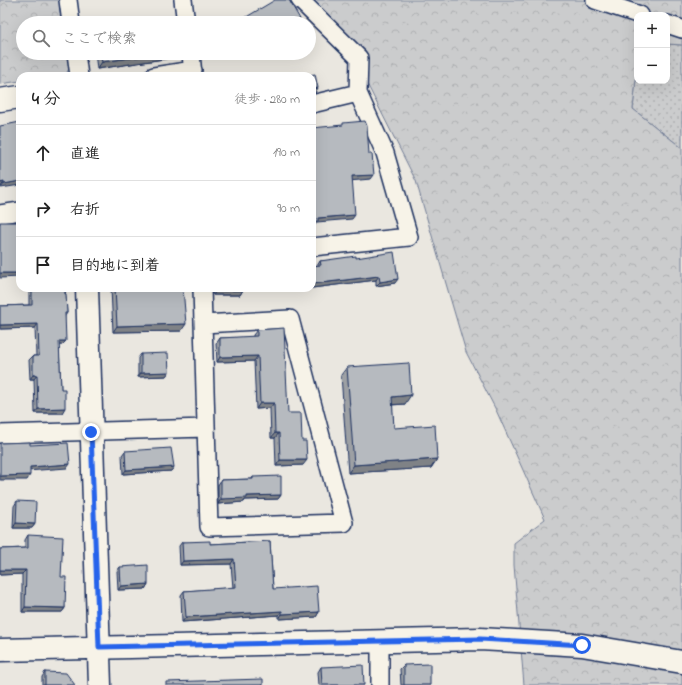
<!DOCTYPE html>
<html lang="ja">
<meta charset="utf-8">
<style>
body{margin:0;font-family:"Indie Flower","Klee One",sans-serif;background:#f2f2f2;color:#222}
.controls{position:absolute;right:12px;top:12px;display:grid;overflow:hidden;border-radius:8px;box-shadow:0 4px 16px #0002}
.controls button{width:36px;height:36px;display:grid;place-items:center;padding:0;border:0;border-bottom:1px solid #e0e0e0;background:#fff;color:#222;font:20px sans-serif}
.stop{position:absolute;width:12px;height:12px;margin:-9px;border:3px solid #2563eb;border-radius:50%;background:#fff}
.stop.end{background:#2563eb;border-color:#fff;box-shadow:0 1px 4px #0008}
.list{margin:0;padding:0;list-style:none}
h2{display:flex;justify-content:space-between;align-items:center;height:52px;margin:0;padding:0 16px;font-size:17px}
h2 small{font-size:13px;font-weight:400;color:#767676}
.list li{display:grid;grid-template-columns:26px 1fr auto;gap:12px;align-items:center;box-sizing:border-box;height:56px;padding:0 16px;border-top:1px solid #e0e0e0}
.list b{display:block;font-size:15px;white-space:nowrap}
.list em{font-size:13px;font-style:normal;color:#767676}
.icon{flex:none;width:22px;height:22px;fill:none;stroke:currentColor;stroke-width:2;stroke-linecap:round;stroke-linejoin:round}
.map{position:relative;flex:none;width:682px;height:685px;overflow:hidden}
.search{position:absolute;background:#fff;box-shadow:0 4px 16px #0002;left:16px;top:16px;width:300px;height:44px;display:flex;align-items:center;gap:10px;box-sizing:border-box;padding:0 14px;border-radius:22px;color:#767676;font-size:15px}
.panel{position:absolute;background:#fff;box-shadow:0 4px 16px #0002;left:16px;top:72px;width:300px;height:220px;border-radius:12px}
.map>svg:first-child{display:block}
.grass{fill:url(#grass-dots);stroke:#737e96}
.forest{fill:url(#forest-crowns);stroke:#737e96}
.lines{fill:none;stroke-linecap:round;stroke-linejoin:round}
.street-casing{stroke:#1b2f5e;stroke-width:20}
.secondary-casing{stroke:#1b2f5e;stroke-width:25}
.street{stroke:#f7f3e8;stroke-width:17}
.secondary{stroke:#f7f3e8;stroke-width:22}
.wall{fill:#9da0a4;stroke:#1b2f5e}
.shaded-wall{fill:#7f8286;stroke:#1b2f5e}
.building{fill:#b6babf;stroke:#1b2f5e}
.route{stroke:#2563eb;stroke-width:5}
</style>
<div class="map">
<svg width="682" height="685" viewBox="0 0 682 685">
<defs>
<pattern id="grass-dots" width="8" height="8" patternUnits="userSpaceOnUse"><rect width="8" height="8" fill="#cbcccd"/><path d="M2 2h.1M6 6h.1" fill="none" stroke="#aeb0b2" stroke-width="1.8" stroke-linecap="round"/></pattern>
<pattern id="forest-crowns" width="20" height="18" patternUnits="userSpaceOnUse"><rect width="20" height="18" fill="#cbcccd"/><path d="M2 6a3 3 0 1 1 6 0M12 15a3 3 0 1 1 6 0" fill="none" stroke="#aeb0b2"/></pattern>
</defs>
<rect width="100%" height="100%" fill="#eae7e0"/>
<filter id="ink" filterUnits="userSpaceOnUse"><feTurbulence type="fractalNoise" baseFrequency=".025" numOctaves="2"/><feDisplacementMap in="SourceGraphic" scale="8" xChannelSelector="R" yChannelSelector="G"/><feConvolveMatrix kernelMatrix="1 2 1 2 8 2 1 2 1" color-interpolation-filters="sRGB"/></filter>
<g filter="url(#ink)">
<path class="grass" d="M667,44L682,45V148L633,109L637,69V81H667Z"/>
<path class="forest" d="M0,0H60L63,23H23V53H68L70,67L66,74L52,76H20V81L0,84Z
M308,0H682V45L667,44V15H637V69L633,109L682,148V685H524L514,565V543L545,519L496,410L466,352L416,181L350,50Z"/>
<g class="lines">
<g class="street-casing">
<path id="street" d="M68,0L71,23
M183,0L186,23
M300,0L359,58L358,93L385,153L409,237L312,247
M595,0L640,15
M667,24L682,29
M76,53L79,76
M191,53L193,76
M154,76L193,70
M312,104L358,93
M0,214L20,211
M202,288C204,368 207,447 209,527L344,523L290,319L203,324
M0,434L206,428
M380,641V685"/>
</g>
<g class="secondary-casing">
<path id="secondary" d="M0,100L20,97
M87,288L100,685
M0,650L480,639L582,645L682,662"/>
</g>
<use href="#street" class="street"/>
<use href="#secondary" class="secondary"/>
</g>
<path class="wall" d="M243,19H300L298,23H239Z
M95,53H179L177,57L97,69Z
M356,258L395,283L376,286V280L312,288V266H317L320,261Z
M29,288H65L67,313L65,316L62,345H59L62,413H35L34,379H30L29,360L33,356H36L35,328L0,329V306L29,305Z
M111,288H183L181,331L113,332Z
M212,288H243V290L240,295H213Z
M257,330L288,413L303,465L276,466L275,438H271L270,408L256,409L254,361L217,362L216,344L220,338L253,337V335Z
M141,354L169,372L166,376L138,377V358Z
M347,367L405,404L392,405L394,428L437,459L431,468L348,473L341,375Z
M125,451L174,467L171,471L123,474L122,455Z
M253,477L281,495L278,499L245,500L244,502L218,504V485L221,480L252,479Z
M17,501L35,524L32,528H13L14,506Z
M28,535L61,577L65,608L62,612H22V574L0,575V549L25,548V540Z
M270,541L273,589L319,612L316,617L279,619V615L182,622L181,595L184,591L233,588L231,564L180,565L179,546L182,542L210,544Z
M120,567L148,584L145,589L118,590L117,571Z
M404,665L430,685H401L400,669Z
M321,667L364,685H319L318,672Z
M45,672L75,685H42V677Z"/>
<path class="shaded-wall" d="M164,53H179L177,57L97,69L102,62Z
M318,88L315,93H312V89Z
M374,175L371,179L349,181L352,176Z
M20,181V185L1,188L4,184Z
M4,182L1,187H0V183Z
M355,215L352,219L317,222L315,225L312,226V222L318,218Z
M0,273H20V277L0,278Z
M379,276L376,280L312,288V284Z
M398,279L395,283L376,286L380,282Z
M278,288H312L300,289L277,290Z
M243,290L240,295H213L216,291Z
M38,324L35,328L0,329V325Z
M186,324L181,331L113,332L117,326Z
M59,341H66L62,345H56Z
M258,356L254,361L217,362L220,357Z
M169,372L166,376L138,377L141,373Z
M33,375H37L34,379H30Z
M411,395L405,404L386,405L392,397Z
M260,403H274L270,408L256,409Z
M65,408L62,413H35L38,409Z
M275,433H279L275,438H271Z
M437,459L431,468L348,473L354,465Z
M280,460H307L303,465L276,466Z
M70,464L67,468L27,471L30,467Z
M174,467L171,471L123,474L126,470Z
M30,475L27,480H0V476Z
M281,495L278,499L245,500L244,502L218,504L221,499L247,496Z
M16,523L35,524L32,528H13Z
M234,559L231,564L180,565L183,561Z
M0,570H26L22,574L0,575Z
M148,584L145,589L118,590L121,586Z
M25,607L65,608L62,612H22Z
M282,611L279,615L182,622L186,617Z
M319,612L316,617L279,619L282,614Z"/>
<path class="building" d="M275,0H289L300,19L294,23H245L243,19Z
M177,20V23H158Z
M100,53H164L102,62Z
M315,74L318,88L312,89V76H302Z
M365,121L367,126L369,154H372L374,175L352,176L355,215L318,218V221L312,222V128L343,125V123Z
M20,122V181L4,184V182L0,183V126Z
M0,222H20V273H0Z
M394,252L398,279L380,282L379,276L312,284V266L321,265L320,261L356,256V258Z
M32,288H65V294H66L67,313H65L66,341H59L61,389H65V408L38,409L37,375H33V356H39L38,324L0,325V306L32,305Z
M115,288H183L186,324L117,326Z
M216,288H243V290L216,291Z
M284,328L288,413H301L302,441H306L307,460H280L279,433H275L274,403H260L258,356L220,357V338L257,336V330Z
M168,353L169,372L141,373V354Z
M409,363L411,395L392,397L394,428L435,425L437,459L354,465L347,367Z
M30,442V445L68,443L70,464L30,467V475L0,476V443Z
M171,448L174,467L126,470L125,451Z
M281,476V495L247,496V498L221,499V480L253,479V477Z
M17,501L36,502L35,524L16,523Z
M28,535L63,537L61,577H66L65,608L25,607L26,570H0V549L28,548Z
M210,541V544L270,541L273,589L317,586L319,612L282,614V611L186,617L184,591L236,587L234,559L183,561L182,542Z
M148,565V584L121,586L120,567Z
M430,664V685H404V665Z
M363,665L364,685H322L321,667Z
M45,672L66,673L75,685H45Z
M263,679V685H166V682Z"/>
</g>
<g class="lines" filter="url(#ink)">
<path class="route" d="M91,432L99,647L480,639L582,645"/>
</g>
</svg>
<div class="controls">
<button>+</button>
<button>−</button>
</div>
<div class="stop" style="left:582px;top:645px"></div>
<div class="stop end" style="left:91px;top:432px"></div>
<div class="search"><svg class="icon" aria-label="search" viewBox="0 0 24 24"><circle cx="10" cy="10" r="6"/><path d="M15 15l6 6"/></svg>ここで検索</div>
<section class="panel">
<h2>4 分<small>徒歩 · 280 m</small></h2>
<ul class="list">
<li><svg class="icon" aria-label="ahead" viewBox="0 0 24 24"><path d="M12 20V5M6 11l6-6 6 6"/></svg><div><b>直進</b></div><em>190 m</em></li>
<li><svg class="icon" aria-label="right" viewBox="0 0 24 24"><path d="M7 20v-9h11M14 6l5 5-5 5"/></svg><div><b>右折</b></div><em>90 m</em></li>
<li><svg class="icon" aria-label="arrive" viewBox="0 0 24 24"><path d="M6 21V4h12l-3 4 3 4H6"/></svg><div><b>目的地に到着</b></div></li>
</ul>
</section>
</div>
